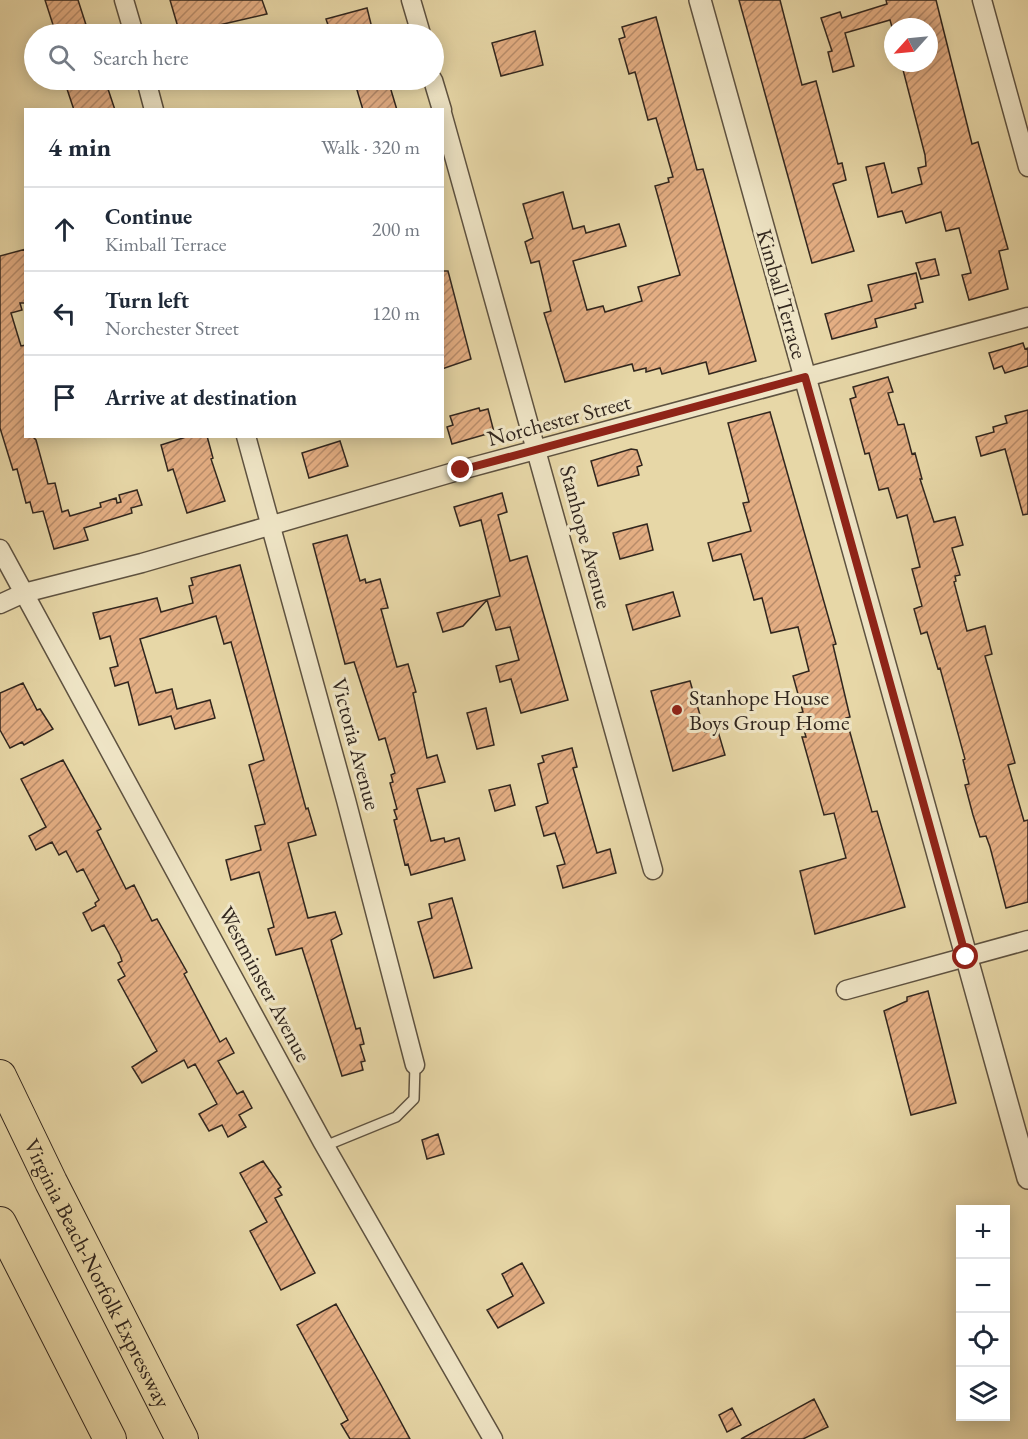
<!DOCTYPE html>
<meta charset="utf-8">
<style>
body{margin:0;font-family:"EB Garamond",serif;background:#f6f6f7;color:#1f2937}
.controls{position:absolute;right:18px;bottom:18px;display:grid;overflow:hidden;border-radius:0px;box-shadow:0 3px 15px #0003}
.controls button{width:54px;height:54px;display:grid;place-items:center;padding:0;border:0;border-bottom:2px solid #e0e1e3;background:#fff;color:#1f2937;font:30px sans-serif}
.compass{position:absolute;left:884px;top:18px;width:54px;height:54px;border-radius:50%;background:#fff;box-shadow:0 3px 15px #0003;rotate:243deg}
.stop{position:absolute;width:18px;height:18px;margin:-14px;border:4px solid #8f2418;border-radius:50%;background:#fff}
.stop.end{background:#8f2418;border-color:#fff;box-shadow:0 2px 6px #0008}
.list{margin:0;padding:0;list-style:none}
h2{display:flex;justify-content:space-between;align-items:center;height:78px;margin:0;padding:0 24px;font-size:26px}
h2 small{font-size:20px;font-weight:400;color:#747a83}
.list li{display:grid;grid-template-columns:39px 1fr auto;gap:18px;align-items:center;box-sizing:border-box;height:84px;padding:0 24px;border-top:2px solid #e0e1e3}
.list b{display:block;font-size:22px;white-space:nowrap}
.list p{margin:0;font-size:20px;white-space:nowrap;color:#747a83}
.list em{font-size:20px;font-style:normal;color:#747a83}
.icon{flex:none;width:33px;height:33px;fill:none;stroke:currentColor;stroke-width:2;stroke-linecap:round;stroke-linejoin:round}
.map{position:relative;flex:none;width:1028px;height:1439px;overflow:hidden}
.search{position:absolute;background:#fff;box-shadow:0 3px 15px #0003;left:24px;top:24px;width:420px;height:66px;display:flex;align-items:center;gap:15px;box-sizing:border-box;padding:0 21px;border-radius:33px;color:#747a83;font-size:22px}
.panel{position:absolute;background:#fff;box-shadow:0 3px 15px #0003;left:24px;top:108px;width:420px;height:330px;border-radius:0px}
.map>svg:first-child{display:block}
.building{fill:url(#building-hatch);stroke:#31261e;stroke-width:1.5}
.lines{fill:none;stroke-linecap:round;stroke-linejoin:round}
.service-casing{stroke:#5e5240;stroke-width:12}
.minor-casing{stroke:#5e5240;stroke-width:21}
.tertiary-casing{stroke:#5e5240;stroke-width:24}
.motorway-casing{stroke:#31261e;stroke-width:34}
.service{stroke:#efe5c6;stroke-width:9}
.minor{stroke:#efe5c6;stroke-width:18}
.tertiary{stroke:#efe5c6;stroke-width:21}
.motorway{stroke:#e7d7a7;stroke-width:32}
.route{stroke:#8f2418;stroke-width:8}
.poi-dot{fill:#8f2418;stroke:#efe5c6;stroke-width:2}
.labels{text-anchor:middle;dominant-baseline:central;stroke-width:6;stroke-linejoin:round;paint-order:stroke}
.street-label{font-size:22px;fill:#31261e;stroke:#efe5c6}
.poi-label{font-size:22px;fill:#31261e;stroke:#efe5c6;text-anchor:start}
</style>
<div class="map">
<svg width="1028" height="1439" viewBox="0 0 1028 1439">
<defs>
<pattern id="building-hatch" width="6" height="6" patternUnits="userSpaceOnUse" patternTransform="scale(1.5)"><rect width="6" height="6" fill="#e4ae83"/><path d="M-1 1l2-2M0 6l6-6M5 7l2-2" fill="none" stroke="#b98d6b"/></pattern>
</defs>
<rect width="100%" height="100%" fill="#e7d7a7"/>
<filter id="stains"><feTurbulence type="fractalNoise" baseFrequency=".00333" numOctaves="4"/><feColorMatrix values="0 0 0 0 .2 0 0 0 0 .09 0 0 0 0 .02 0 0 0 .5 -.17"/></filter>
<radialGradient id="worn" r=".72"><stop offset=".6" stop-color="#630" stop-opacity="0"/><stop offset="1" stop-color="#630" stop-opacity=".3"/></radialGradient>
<path class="building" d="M45,0H78L89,34H56Z
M170,0H262L267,14L180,34Z
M739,0H780L802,85L816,81L838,164L842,163L846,180L833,184L854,251L812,263Z
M886,0H936L972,144L978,142L1008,249L999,251L1008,289L969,300L962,275L971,273L959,228L946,231L941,212L906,223L902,211L878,217L866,167L884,163L892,193L922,184L918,168L926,166L925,155L902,66L929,63V27H892L890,20L845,33L854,66L833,72L828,52L832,51L821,18L840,12L842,18L887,4Z
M367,8L373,32L331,34L326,19Z
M656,17L697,170L703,169L756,361L709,374L706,362L662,374L660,368L646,372V368L634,371L632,364L565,382L544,313L551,311L539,261L531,263L525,242L533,238L523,204L563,192L573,229L584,226L586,233L619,224L626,246L573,261L587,310L603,306L605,312L642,301L638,287L680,275L655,186L669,182L668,178L673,177L656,118L648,120L635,72L629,74L619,39L625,37L622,27Z
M535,31L543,65L501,76L492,43Z
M64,80H105L115,110H74Z
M354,80H388L397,110H363Z
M26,249V303H20L22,310L11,313L21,346L26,345V436H32L36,440L48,484L55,483L62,512L68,510L70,516L101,507L100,503L116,498L117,503L121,502L119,495L137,490L142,505L131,508L132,513L84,528L88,540L54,549L43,511L33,513L30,502L26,503L17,469L13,470L0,428V256Z
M935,259L939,275L921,279L916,263Z
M442,271H448L471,359L442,369Z
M916,273L923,302L915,304L916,308L875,319L877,327L832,339L825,314L872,301L868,285Z
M1023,343L1025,349L1028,348V366L1005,373L1002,366L994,369L989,353Z
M888,377L893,392L888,393L898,425L904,424L912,454L915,453L922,479H920L934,522L955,517L963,545L952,548L960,575L955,576L956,581L954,582L967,631L985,626L992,654L985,656L1015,763L1008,765L1024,821L1028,820V902L1006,908L990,847L986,836L980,837L973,815L965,785L969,784L963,760L965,759L940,668L938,669L927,632L921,634L914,609L922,606L912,569L920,567L907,515L897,518L888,488L879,490L869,453L865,454L850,399L856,397L853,387Z
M479,408L480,411L488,409L494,432L452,444L447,427L453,425L450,416Z
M1028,410V514L1023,515L1005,449L981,456L976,437L994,432L993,427L1007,423L1005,416Z
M770,412L836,644L833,645L850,717L846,718L872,812L877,811L905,907L815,934L800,871L846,858L834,813L824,815L802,737H806L799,713L803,712L793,676L809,671L798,627L771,633L762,598L754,600L741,554L713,561L708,543L751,531L743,503L749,502L728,423Z
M189,436H207L213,458L211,459L225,501L187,513L173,469L168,471L161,445Z
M340,441L348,466L309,478L302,453Z
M631,449L637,450L642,465L637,467L639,475L598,486L591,461Z
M502,493L507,512L498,515L510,561L527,556L568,700L521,713L511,679L500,682L496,666L519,660L510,627L496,630L487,600L463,626L443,632L437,613L500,596L481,520L460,526L454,507Z
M647,524L653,550L620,559L613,533Z
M347,535L360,581L365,579L366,583L380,579L388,608L381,609L397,667L408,664L416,692L413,693L427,758L437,755L445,782L417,789L431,841L444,838L445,842L459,838L465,860L411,875L408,864L405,865L394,820L397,819L394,810L397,809L390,783L393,782L391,775L395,773L385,738L379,740L354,662L345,664L313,544Z
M240,565L306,809L308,808L316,835L288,843L308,918L335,912L342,934L331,940L356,1029L360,1028L364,1044L360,1045L365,1061L361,1062L363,1070L342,1076L302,948L276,955L268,929L274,927L259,872L231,880L226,860L261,850L255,826L265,824L249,765L264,760L231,642L224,644L216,616L140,639L156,693L172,689L177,709L210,700L215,718L175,729L171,716L139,725L128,682L115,686L110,668L118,666L110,636L100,639L93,613L157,598L161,612L193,603L189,586L193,585L191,578Z
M673,592L680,616L633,630L626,605Z
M690,681L705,732L717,728L725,755L673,771L651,691Z
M23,683L37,710L40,709L53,729L24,745L22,742L10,748L0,730V693Z
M486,708L494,745L477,749L467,713Z
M572,748L577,767L573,768L597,853L610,849L616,873L563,888L557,866L565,864L555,833L544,836L536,807L548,803L538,764L544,762L542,756Z
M63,760L101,829L97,831L126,889L134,885L152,921L157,919L187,972L184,974L220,1042L226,1038L234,1053L218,1061L237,1094L243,1091L252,1108L239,1115L246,1127L228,1137L222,1125L209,1131L199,1114L217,1104L195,1064L188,1068L184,1060L142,1083L132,1067L157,1051L118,980L125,976L118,963L122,961L120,955L104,925L92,931L83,913L96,906L95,903L99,900L83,869L77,872L66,851L59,855L52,842L36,850L29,836L46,827L21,779Z
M510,785L515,805L495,811L489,790Z
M452,898L472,968L434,978L418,922L432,918L429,904Z
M928,991L956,1103L911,1115L884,1011L907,1001V997Z
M438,1134L444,1154L427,1159L422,1140Z
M263,1161L281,1187L278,1189L282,1195L275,1198L315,1273L281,1290L250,1231L267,1222L240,1173Z
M522,1263L544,1303L498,1328L487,1310L513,1296L502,1274Z
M336,1304L381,1385L410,1439H350L341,1424L348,1420L297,1325Z
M814,1399L828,1427L803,1439H741Z
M732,1408L741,1425L727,1432L719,1415Z"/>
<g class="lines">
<g class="service-casing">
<path id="service" d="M325,1146L396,1117L414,1099L415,1065"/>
</g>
<g class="minor-casing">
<path id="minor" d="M124,0L134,34
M411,0L421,34
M982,0L1028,167
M146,80L154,110
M433,80L442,110
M442,113L653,870
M246,436L346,800L415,1065
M0,549L322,1141L493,1439
M0,604L24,593L142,563L461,470L1028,317
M846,990L1028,940"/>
</g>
<g class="tertiary-casing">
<path id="tertiary" d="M700,0L1028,1178"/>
</g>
<g class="motorway-casing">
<g id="motorway">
<path id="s1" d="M0,1076L51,1182L182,1439"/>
<path d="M0,1223L110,1439"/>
</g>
</g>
<use href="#service" class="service"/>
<use href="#minor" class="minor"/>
<use href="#tertiary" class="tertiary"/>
<use href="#motorway" class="motorway"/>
</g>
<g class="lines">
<path class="route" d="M461,470L805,377L966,957"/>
</g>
<circle class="poi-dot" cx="677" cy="710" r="6"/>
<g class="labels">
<g class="street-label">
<text transform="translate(782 294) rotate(74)">Kimball Terrace</text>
<text transform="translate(559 420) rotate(-15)">Norchester Street</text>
<text transform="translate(586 537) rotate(75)">Stanhope Avenue</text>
<text transform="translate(356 744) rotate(75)">Victoria Avenue</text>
<text transform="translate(265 984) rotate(62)">Westminster Avenue</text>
<text stroke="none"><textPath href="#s1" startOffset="220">Virginia Beach-Norfolk Expressway</textPath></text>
</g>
<g class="poi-label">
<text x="689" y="697">Stanhope House<tspan x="689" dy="25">Boys Group Home</tspan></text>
</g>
</g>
<rect width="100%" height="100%" filter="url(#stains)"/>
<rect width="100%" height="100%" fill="url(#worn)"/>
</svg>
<div class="controls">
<button>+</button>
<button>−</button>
<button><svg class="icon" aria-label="locate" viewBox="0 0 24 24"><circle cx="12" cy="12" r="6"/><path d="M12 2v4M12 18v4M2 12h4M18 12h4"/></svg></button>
<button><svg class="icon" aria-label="layers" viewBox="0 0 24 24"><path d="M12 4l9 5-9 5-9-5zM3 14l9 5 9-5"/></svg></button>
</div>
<svg class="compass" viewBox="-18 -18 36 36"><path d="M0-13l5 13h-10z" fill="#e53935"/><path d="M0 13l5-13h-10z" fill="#747a83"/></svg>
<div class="stop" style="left:966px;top:957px"></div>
<div class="stop end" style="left:461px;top:470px"></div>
<div class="search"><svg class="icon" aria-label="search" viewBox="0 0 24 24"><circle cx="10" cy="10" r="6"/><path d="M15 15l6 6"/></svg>Search here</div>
<section class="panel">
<h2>4 min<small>Walk · 320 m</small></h2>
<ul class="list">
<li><svg class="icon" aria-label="ahead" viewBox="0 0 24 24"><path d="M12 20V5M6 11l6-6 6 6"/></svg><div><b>Continue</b><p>Kimball Terrace</p></div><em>200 m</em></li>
<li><svg class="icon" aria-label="left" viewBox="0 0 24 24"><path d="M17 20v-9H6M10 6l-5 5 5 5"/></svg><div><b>Turn left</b><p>Norchester Street</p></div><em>120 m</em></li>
<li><svg class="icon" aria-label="arrive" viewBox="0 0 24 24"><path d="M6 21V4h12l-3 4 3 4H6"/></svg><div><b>Arrive at destination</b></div></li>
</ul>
</section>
</div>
